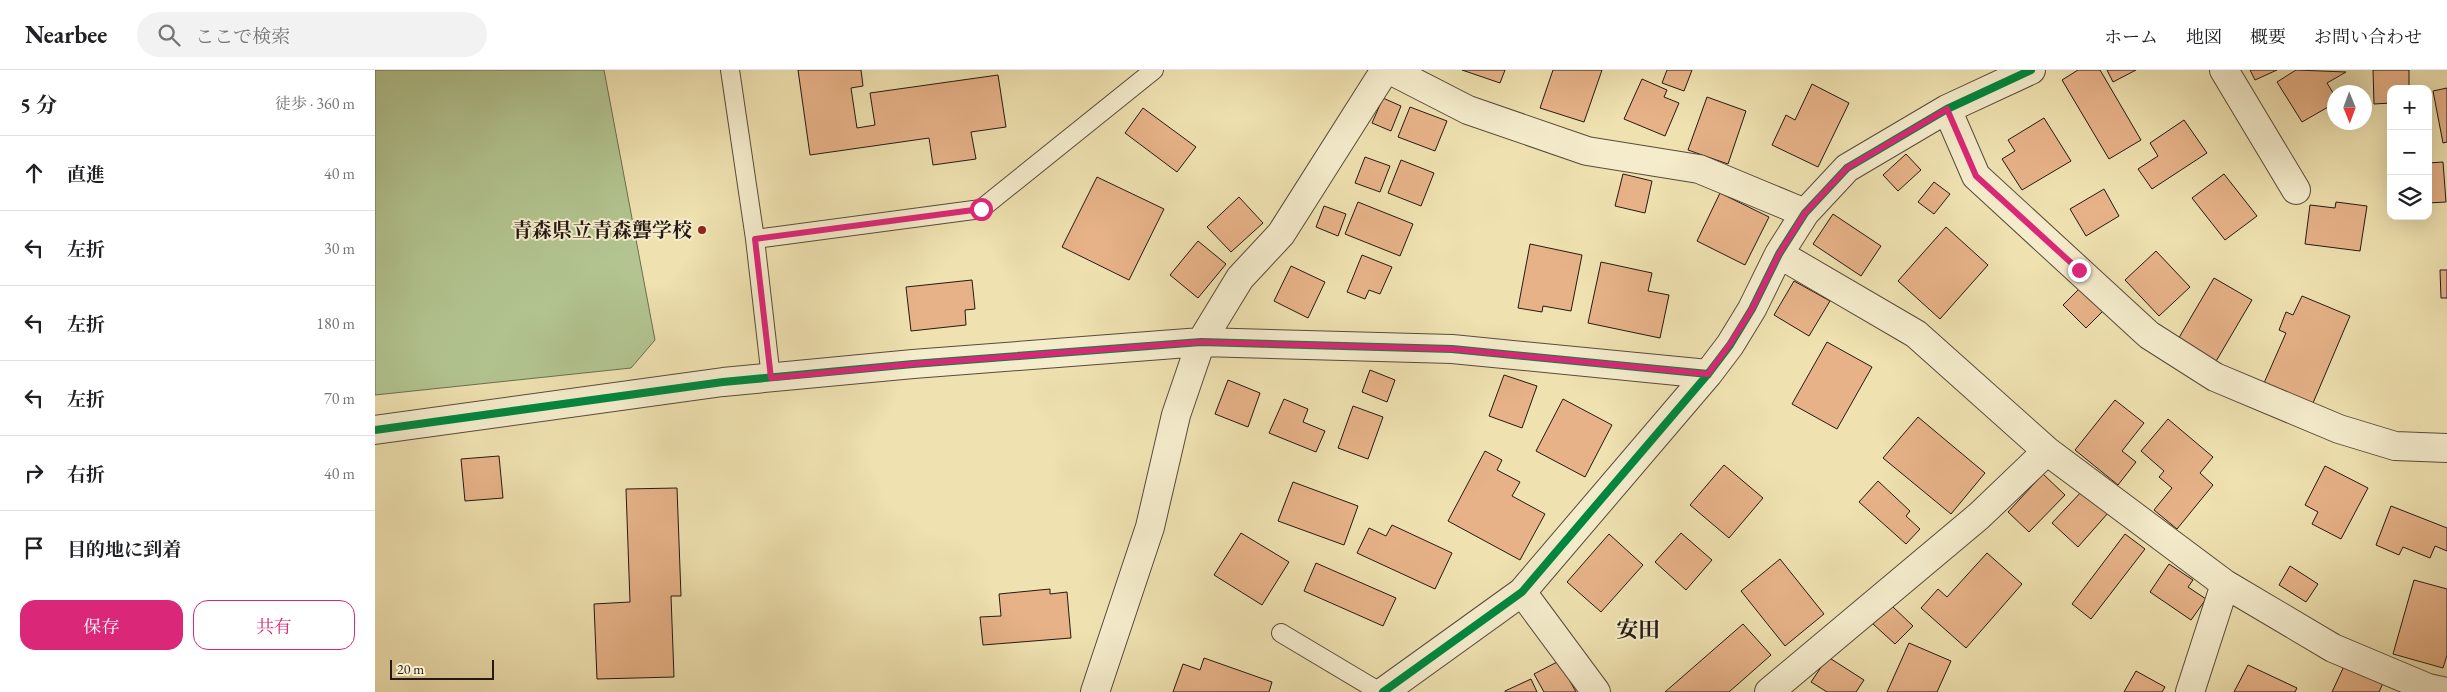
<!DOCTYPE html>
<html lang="ja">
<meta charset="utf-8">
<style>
body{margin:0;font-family:"EB Garamond","Noto Serif JP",serif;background:#f2f2f2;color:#202124}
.controls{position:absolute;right:15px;top:15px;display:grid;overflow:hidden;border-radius:10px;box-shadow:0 5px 20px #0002}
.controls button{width:45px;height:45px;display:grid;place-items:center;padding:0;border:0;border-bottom:1px solid #e0e0e0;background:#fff;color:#202124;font:25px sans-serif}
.compass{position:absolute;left:1952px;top:15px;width:45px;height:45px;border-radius:50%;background:#fff;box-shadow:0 5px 20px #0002;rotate:179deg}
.scale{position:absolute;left:15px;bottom:12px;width:104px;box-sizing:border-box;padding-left:5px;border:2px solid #241913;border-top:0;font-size:14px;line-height:18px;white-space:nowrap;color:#241913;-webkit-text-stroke:4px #f5eccc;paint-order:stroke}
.stop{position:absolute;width:15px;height:15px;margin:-11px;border:4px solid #db2777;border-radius:50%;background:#fff}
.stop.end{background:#db2777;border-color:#fff;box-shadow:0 1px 5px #0008}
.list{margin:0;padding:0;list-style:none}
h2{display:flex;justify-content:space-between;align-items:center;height:65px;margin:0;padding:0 20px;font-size:21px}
h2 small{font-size:16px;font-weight:400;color:#757577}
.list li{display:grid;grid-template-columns:32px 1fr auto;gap:15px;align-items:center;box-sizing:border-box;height:75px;padding:0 20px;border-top:1px solid #e0e0e0}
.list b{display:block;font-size:19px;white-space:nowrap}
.list em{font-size:16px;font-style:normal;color:#757577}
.actions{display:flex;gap:10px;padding:15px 20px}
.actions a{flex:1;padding:11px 0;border:1px solid #db2777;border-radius:15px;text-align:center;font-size:18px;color:#db2777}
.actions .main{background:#db2777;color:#fff}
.icon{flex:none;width:28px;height:28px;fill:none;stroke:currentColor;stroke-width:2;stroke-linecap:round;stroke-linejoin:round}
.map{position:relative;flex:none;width:2072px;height:622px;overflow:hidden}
header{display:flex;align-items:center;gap:30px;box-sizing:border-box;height:70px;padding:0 25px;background:#fff;border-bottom:1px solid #e0e0e0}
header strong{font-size:24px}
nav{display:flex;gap:28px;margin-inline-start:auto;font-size:18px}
.search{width:350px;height:45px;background:#f2f2f2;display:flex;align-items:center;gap:12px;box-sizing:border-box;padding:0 18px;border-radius:28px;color:#757577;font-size:19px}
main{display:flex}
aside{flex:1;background:#fff}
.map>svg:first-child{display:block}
.green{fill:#b2c490;stroke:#6b6e52}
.building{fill:#e7b288;stroke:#241913}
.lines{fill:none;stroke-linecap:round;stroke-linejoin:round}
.service-casing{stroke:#574b3a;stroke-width:20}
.minor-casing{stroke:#574b3a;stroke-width:30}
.service{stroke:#f5eccc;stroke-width:18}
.minor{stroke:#f5eccc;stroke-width:28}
.cycleway-casing{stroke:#f5eccc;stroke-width:11}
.cycleway{stroke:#00873e;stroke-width:8}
.route{stroke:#db2777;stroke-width:6}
.poi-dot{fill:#8f2418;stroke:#f5eccc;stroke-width:2}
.labels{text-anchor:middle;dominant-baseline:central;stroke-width:4;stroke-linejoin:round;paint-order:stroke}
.poi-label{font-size:20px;font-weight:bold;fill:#241913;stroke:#f5eccc;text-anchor:end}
.quarter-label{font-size:22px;font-weight:bold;fill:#241913;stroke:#f5eccc}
</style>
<header>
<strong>Nearbee</strong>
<div class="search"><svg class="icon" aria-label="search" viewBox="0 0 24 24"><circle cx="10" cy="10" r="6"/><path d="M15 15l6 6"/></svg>ここで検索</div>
<nav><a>ホーム</a><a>地図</a><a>概要</a><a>お問い合わせ</a></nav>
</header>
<main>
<aside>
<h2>5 分<small>徒歩 · 360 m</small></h2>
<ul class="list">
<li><svg class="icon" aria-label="ahead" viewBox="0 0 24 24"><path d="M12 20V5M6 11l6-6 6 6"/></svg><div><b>直進</b></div><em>40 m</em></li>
<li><svg class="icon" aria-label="left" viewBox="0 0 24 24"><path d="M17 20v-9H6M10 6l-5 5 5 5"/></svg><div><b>左折</b></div><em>30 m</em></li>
<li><svg class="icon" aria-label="left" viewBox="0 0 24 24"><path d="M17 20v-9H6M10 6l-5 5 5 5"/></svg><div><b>左折</b></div><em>180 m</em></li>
<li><svg class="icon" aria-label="left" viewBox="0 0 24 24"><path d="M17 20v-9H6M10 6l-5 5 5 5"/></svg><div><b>左折</b></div><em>70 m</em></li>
<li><svg class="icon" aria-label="right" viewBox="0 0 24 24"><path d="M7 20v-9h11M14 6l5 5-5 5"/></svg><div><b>右折</b></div><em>40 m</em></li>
<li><svg class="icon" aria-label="arrive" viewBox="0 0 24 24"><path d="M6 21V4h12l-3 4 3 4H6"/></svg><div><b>目的地に到着</b></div></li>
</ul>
<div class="actions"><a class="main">保存</a><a>共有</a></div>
</aside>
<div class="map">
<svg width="2072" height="622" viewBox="0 0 2072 622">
<rect width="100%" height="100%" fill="#efe1b0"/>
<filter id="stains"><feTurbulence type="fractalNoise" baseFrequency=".004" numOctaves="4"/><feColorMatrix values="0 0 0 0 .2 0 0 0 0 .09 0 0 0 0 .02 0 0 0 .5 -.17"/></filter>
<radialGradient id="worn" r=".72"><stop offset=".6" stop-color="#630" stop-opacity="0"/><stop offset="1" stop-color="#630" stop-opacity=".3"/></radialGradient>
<path class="green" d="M0,0H229L280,270L256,298L0,325Z"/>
<path class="building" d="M423,0H486L488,16L476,18L482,58L500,55L495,23L623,5L631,57L596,62L601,89L558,95L554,68L435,85Z
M1087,0H1130L1125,13Z
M1178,0H1227L1209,52L1165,38Z
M1292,0H1317L1309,21L1287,13Z
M1703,0H1725L1766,70L1734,89L1687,10Z
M1732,0H1761L1738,12Z
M1875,0H1902L1880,10Z
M1921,0L1971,2L1952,13L1960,26V33L1927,52L1902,12Z
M1998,0H2034V19H2016V33L1999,34Z
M1267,9L1292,20L1289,27L1304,33L1290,66L1249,49Z
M1437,14L1474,33L1443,97L1397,75L1411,45L1420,50Z
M2072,18V72L2068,73L2058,21Z
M1332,27L1371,41L1353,94L1313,80Z
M1008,28L1026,36L1016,61L997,53Z
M1035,37L1072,51L1060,81L1023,67Z
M768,38L821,77L802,102L750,63Z
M1669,48L1696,91L1647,120L1627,89L1640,81L1633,70Z
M1809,50L1832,83L1777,119L1763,99L1783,86L1775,73Z
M1531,84L1546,100L1523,121L1508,105Z
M990,87L1015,96L1005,122L980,113Z
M1026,90L1059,103L1046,136L1013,123Z
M2068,92L2071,132L2053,133V93Z
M1248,104L1277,111L1270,143L1240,136Z
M1849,104L1882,146L1850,170L1817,128Z
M722,107L789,139L754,210L687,177Z
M1559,112L1575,124L1559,144L1543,132Z
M1729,119L1744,146L1711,166L1695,139Z
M1345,123L1394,147L1370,195L1322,171Z
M864,127L888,153L856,182L832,157Z
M983,132L1038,154L1025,186L970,164Z
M1961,132L1992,136L1985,181L1930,174L1935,135L1960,138Z
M949,136L971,144L963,166L941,157Z
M1458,144L1506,176L1486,206L1438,174Z
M1571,157L1613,195L1565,249L1523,211Z
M823,171L851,194L823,228L795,205Z
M1155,174L1207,185L1196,241L1168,236L1167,242L1143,238Z
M1781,181L1815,217L1784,246L1750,210Z
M987,185L1017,197L1005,224L994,220L990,229L972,222Z
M1226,192L1277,203L1273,221L1294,225L1285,268L1213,253Z
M916,196L950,212L933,248L899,231Z
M2065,200H2072V228H2066Z
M1839,208L1877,230L1840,293L1802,271Z
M597,210L600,239L590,240L591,255L536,261L531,217Z
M1419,211L1455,231L1434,266L1399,245Z
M1705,218L1728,241L1711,258L1688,235Z
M1927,226L1975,246L1938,333L1889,313L1911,263L1904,260L1911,242L1918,245Z
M1452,272L1497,297L1462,359L1417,334Z
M995,300L1020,310L1012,332L987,322Z
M1129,305L1162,316L1147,358L1114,346Z
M853,310L885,323L873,357L840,344Z
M909,329L933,339L928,352L950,361L941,382L894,363Z
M1188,329L1237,355L1210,407L1161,381Z
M1740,330L1769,353L1747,381L1761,392L1743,415L1700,380Z
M978,336L1008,347L993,389L963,378Z
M1543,347L1610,403L1576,444L1508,388Z
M1793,349L1838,387L1825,403L1838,415L1802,459L1779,440L1797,418L1784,407L1789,401L1766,381Z
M1110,381L1127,390L1122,400L1145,412L1137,426L1170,444L1145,490L1073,451Z
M124,386L128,428L90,431L86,389Z
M1349,395L1388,428L1354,468L1315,435Z
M1950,396L1993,418L1966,469L1937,454L1943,442L1930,435Z
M1668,404L1690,425L1654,462L1633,442Z
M1503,411L1535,441L1531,446L1545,459L1531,474L1484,432Z
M918,412L983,436L969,475L903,451Z
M302,418L306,526H296L299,607L222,609L219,534L255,532L251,419Z
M1708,420L1733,443L1703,477L1677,453Z
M2016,436L2072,458V481L2060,476L2055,488L2028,477L2024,485L2001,475Z
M1017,455L1077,483L1060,519L982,483L994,458L1011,466Z
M866,463L914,492L887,535L839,505Z
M1306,463L1337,490L1311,520L1280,492Z
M1234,464L1268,495L1226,542L1192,512Z
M1750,464L1770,479L1716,549L1697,534Z
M1612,483L1647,514L1591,578L1546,538L1563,519L1572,527Z
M1405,489L1449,544L1410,576L1366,521Z
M941,493L1021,528L1008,556L929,521Z
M1794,494L1818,510L1813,517L1831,529L1816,550L1775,522Z
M1915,496L1943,514L1931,532L1904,515Z
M2039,510L2072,519V585L2068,598L2018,584Z
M675,519V524L692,522L696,568L608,575L605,547L626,546L624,524Z
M1516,535L1538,556L1520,574L1498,554Z
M1368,554L1396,585L1354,622H1290Z
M1534,573L1576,591L1562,622H1512Z
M1453,587L1489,610L1481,622H1452L1436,612Z
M829,588L897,612L894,622H798L808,594L825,600Z
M1184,591L1201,622H1169L1159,604Z
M1970,594L2009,611L2004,622H1957Z
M1873,595L1922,618L1920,622H1859Z
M1761,601L1790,617L1787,622H1749Z
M1156,609L1162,622H1130V621Z"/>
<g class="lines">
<g class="service-casing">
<path id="service" d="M355,0L380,169
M396,308L380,169L606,139L779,0
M906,563L1005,622"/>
</g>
<g class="minor-casing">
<path id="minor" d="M1015,0L1093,40L1212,81L1324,99L1430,143
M1849,0L1921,120
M1572,39L1601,106L1774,265L1840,307L1964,359L2020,376L2072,378
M1404,184L1541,264L1672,381L1850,514L1958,578L2053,618L2072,622
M0,360L348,312L538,294L826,272L1077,279L1333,304
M1147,522L1221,622
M720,622L775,457L801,345L826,272L865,208L906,164L1010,0
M1008,622L1147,522L1333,304L1355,275L1377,239L1404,184L1430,143L1472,98L1572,39L1656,0
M1394,622L1604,446L1672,381
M1815,622L1850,514"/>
</g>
<use href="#service" class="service"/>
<use href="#minor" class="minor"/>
<g class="cycleway-casing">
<path id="cycleway" d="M0,360L348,312L538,294L826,272L1077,279L1333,304
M1008,622L1147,522L1333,304L1355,275L1377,239L1404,184L1430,143L1472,98L1572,39L1656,0"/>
</g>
<use href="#cycleway" class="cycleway"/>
</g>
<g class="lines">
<path class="route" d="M606,139L380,169L396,308L538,294L826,272L1077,279L1333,304L1355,274L1377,239L1404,184L1430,143L1472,98L1572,39L1601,106L1704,200"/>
</g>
<circle class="poi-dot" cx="327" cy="160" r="5"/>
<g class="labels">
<g class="poi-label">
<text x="317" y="160">青森県立青森聾学校</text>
</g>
<g class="quarter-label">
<text x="1263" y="559">安田</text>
</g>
</g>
<rect width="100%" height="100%" filter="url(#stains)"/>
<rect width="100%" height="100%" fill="url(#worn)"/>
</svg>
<div class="controls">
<button>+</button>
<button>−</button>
<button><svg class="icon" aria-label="layers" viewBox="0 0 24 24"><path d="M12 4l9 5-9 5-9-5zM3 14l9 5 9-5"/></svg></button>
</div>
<svg class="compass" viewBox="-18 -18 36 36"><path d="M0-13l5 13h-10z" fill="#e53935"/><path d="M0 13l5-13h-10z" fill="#757577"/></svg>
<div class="scale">20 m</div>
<div class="stop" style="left:606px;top:139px"></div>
<div class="stop end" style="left:1704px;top:200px"></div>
</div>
</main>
